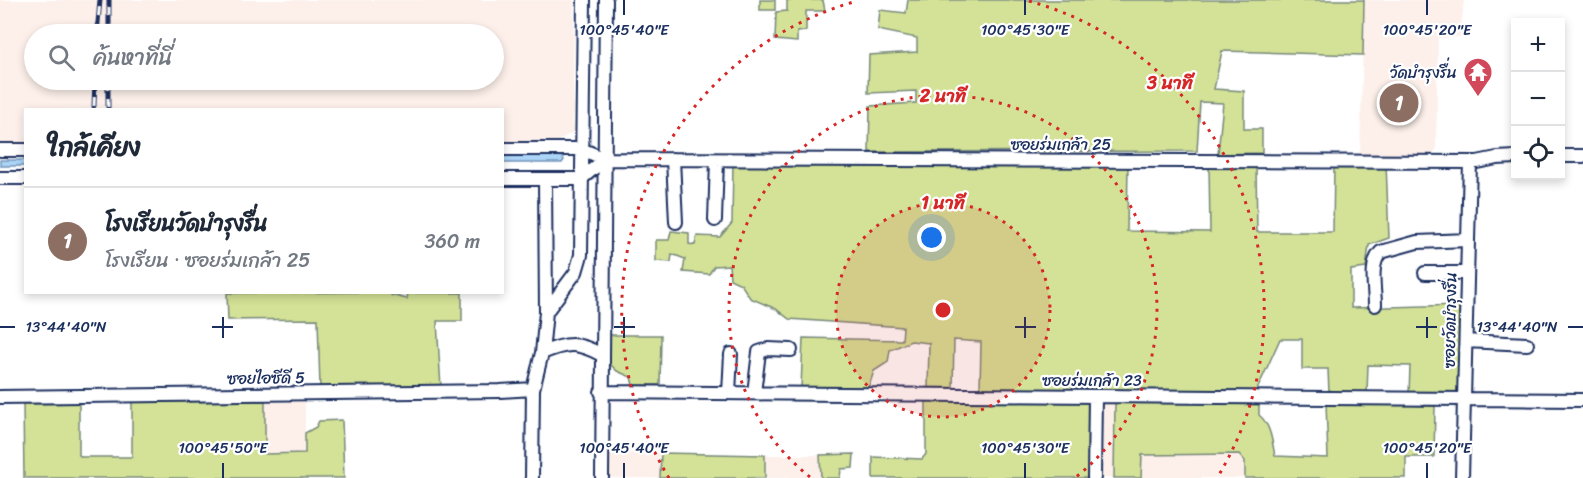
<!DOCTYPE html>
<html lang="th">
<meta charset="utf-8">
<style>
body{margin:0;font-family:Sriracha,"Playpen Sans Thai",sans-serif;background:#f2f2f3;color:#1f2937}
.controls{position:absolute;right:18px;top:18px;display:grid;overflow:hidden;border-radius:0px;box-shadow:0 3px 9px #0003}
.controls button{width:54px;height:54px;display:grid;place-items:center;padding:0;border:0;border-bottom:2px solid #e0e1e3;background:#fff;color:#1f2937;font:30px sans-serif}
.you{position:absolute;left:932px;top:238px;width:21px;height:21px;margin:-15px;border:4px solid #fff;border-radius:50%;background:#1a73e8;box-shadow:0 0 0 9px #1a73e833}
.badge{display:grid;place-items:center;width:39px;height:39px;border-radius:50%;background:#d1495b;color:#fff;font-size:20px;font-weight:700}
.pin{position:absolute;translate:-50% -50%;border:3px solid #fff;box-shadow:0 2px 6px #0006}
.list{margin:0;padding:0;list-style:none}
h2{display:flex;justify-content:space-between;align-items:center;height:78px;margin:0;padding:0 24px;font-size:26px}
h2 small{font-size:20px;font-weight:400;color:#747a83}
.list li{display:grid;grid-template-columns:39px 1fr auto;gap:18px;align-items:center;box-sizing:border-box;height:108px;padding:0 24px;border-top:2px solid #e0e1e3}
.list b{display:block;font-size:22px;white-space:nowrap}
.list p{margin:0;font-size:20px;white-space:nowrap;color:#747a83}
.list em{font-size:20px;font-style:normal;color:#747a83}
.icon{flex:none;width:33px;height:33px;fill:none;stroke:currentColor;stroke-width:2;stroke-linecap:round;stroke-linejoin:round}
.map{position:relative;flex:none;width:1583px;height:478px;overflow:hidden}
.search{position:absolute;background:#fff;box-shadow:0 3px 9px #0003;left:24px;top:24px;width:480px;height:66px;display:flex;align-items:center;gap:15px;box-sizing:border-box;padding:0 21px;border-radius:33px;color:#747a83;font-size:22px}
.panel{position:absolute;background:#fff;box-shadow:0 3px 9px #0003;left:24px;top:108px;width:480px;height:186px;border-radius:0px}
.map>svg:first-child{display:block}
.built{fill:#fdf0ea;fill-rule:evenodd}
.green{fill:#d3e296;stroke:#77887a;stroke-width:1.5}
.water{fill:#abd4f6;stroke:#7192b9;stroke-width:1.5}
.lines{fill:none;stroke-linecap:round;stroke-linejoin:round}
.minor-casing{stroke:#1b2f5e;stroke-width:16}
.minor{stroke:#fff;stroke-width:12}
.rail-casing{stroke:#1b2f5e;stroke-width:5}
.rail{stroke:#fff;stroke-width:3;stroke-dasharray:9;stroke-linecap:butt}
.ticks{fill:none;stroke:#1b2f5e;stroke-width:2}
.ring{fill:none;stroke:#d62828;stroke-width:3;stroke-dasharray:3 6}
.labels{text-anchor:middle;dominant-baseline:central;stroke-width:4.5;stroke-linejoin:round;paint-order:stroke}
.poi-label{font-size:16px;fill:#1b2f5e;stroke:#fff;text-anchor:end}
.street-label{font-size:16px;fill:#1b2f5e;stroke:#fff}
.ticks-label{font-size:15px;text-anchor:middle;fill:#1b2f5e;stroke:#fff;stroke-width:4.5;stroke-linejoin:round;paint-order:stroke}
.centre{fill:#d62828;stroke:#fff;stroke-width:3}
.ring-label{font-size:18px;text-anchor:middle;font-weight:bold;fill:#d62828;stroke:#fff;stroke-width:4.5;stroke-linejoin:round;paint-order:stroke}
</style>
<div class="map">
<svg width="1583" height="478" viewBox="0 0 1583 478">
<rect width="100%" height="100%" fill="#fff"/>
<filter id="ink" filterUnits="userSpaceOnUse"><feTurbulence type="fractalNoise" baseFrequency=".0167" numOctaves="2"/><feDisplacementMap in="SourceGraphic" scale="12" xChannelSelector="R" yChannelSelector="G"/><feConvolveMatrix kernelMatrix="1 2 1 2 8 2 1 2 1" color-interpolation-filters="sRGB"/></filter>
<g filter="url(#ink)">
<path class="built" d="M0,0H574L573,132L550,146L503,147L502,110H26L25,152H0ZM34,34H494V80H34Z
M1364,0H1464L1460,37L1438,38L1436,151L1431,154L1360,156Z
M305,400V454H265V401Z
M1097,401L1115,402L1114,478H1097Z
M608,453H661L660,478H608Z
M1239,454L1245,461V478H1142L1141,455Z
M765,455H820L821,478H765Z"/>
<path class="green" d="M760,0H775V10H760Z
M787,0H823L825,11H806V31L797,32V42L775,40L776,12L787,11Z
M908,0H1364L1363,55L1222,51L1214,89L1244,91V129H1262V153L1218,154L1223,103L1200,102L1197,151L869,152L870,106L916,103V91L868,93L869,55L917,52V38L878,30L880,10L906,13Z
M733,161L1128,163L1127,231L1210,232L1209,163L1256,165L1257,232H1333L1334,165L1386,164L1389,238L1369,245L1366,268L1351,270V308L1463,305L1460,392L1451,394H1409L1410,366L1368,365L1367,393H1329L1328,369H1302V339H1280L1256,392L980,389L981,342L954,340L953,388L928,389L929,343L911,341L890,350L888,362L874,371L868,389L801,388L803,338L902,340L903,327L789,319L776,309L750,298L741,284L730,279L729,265L714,266L709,274L683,272L685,259L672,254L671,262L656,261V240H669L671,231L689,233V244L695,245L697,236L720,237L732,223Z
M389,292L391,295L407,299L408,293H462V321H437L441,388H320L318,319L228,320L227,293Z
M610,335H661L660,385H633L631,377L617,371L610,364Z
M926,399L1091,401L1090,478H873V457L922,459L926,454Z
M265,401V454L305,453V433L316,427L319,421L342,420L344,478H24L23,404L79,403V455L82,457H132V402Z
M1115,402L1259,403V415C1271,425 1272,441 1275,456L1328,458L1326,403L1435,406L1434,457H1406V478H1245V461L1239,454L1142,455L1141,478H1114Z
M661,453L765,455V478H660Z
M854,454L853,468L841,469L840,478H821L820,455Z"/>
<path class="water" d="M502,156H562L564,160L562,163H503Z
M0,160H25V166H0Z"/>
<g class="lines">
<g class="minor-casing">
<path id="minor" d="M502,149H581L605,159L581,179H502
M0,150H26
M1560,156H1583
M605,159L1477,162L1497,158L1516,157
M673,159L676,222
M0,178H26
M545,179L546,312
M715,220L717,160
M1425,273H1467
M1375,305C1375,290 1369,263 1381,252L1417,242L1468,240
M1466,341L1527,344
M542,353C568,342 578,342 602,355
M601,392L1583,400
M729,393L731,354
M754,393L759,352L768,349L791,350
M0,397L500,391L533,389
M532,478L533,389L542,353L546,312L576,272L581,255L584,0
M602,478L606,0
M1094,478L1095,396
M1462,478L1470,162"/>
</g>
<use href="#minor" class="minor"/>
<g class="rail-casing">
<path id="rail" d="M97,34L100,0
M109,34V0
M94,106L95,80
M108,107V80"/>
</g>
<use href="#rail" class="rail"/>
</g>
</g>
<path class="ticks" d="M624,0V15M1025,0V15M1427,0V15M223,317V338M624,317V338M1025,317V338M1427,317V338M0,327H15M212,327H233M614,327H635M1015,327H1036M1416,327H1437M1568,327H1583M223,463V478M624,463V478M1025,463V478M1427,463V478"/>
<circle cx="943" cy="310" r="107" fill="#d62828" fill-opacity=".12"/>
<g class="ring">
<circle cx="943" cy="310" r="107"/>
<path d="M810 477A214 214 0 1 1 1076 477"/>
<path d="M669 478A321 321 0 0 1 857 1M1029 1A321 321 0 0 1 1217 478"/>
</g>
<defs>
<g id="temple-pin" transform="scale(1.5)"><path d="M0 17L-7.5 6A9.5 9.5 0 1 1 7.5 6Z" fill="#d1495b" stroke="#fff"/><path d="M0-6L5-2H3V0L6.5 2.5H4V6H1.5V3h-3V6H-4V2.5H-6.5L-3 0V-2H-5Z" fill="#fff"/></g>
</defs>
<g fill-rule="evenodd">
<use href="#temple-pin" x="1478" y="72"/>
</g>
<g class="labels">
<g class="poi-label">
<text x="1457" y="72">วัดบำรุงรื่น</text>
</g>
<g class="street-label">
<text x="1061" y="144">ซอยร่มเกล้า 25</text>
<text transform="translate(1450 320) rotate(-89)">ซอยวัดบำรุงรื่น</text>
<text transform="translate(266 378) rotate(-1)">ซอยไอซีดี 5</text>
<text x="1092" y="380">ซอยร่มเกล้า 23</text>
</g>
</g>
<g class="ticks-label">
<text x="624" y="35">100°45'40"E</text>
<text x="1025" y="35">100°45'30"E</text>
<text x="1427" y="35">100°45'20"E</text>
<text x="1517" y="332">13°44'40"N</text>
<text x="66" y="332">13°44'40"N</text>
<text x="223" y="453">100°45'50"E</text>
<text x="624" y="453">100°45'40"E</text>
<text x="1025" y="453">100°45'30"E</text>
<text x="1427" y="453">100°45'20"E</text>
</g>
<circle cx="943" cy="310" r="9" class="centre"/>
<g class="ring-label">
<text x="1170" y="89">3 นาที</text>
<text x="943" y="102">2 นาที</text>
<text x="943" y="209">1 นาที</text>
</g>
</svg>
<div class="controls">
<button>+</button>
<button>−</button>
<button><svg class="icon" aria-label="locate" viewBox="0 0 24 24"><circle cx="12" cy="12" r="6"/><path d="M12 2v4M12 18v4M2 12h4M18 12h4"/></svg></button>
</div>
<div class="you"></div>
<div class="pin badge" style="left:1399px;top:103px;background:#8d6e63">1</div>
<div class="search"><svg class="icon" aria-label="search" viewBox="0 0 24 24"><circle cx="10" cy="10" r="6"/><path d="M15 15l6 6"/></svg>ค้นหาที่นี่</div>
<section class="panel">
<h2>ใกล้เคียง<small></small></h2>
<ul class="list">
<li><span class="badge" style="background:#8d6e63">1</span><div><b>โรงเรียนวัดบำรุงรื่น</b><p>โรงเรียน · ซอยร่มเกล้า 25</p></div><em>360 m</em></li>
</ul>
</section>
</div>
